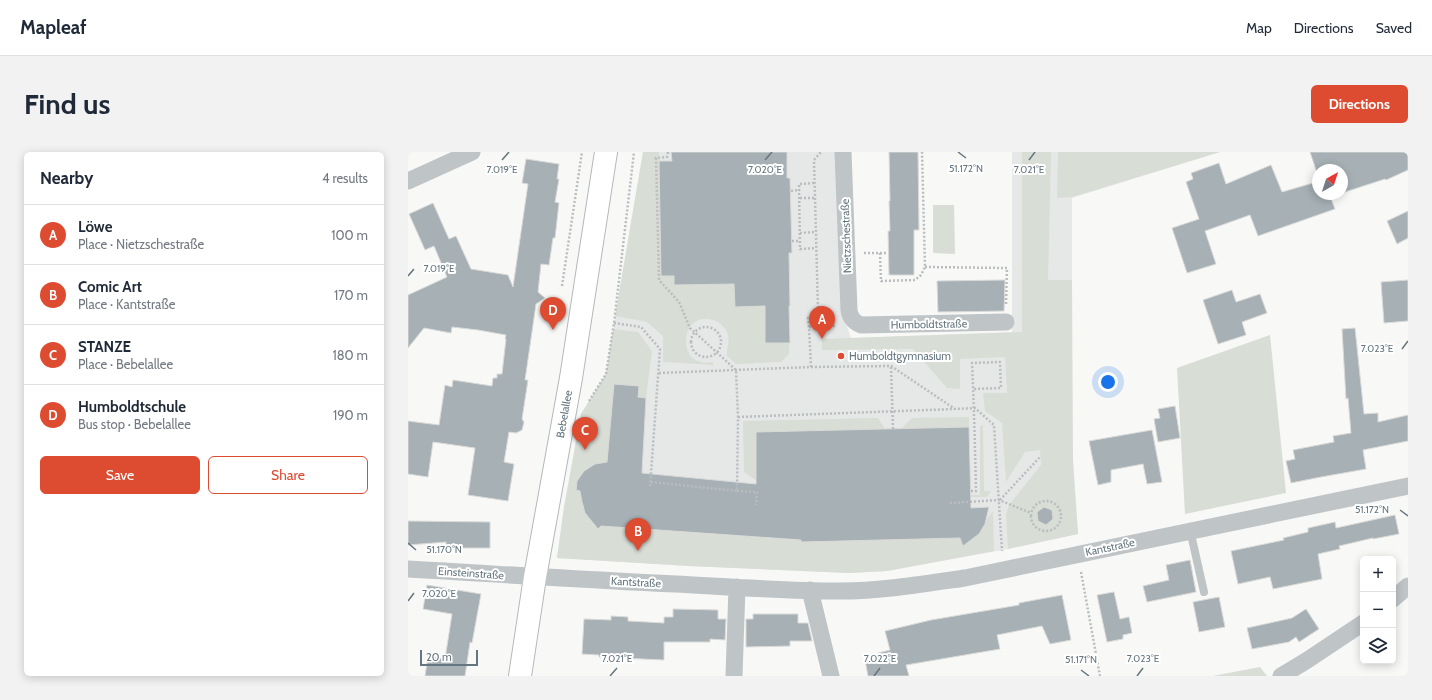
<!DOCTYPE html>
<meta charset="utf-8">
<style>
body{margin:0;font-family:Cabin,sans-serif;background:#f2f2f3;color:#1f2937}
.controls{position:absolute;right:12px;bottom:12px;display:grid;overflow:hidden;border-radius:6px;box-shadow:0 2px 10px #0003}
.controls button{width:36px;height:36px;display:grid;place-items:center;padding:0;border:0;border-bottom:1px solid #e0e1e3;background:#fff;color:#1f2937;font:20px sans-serif}
.compass{position:absolute;left:904px;top:12px;width:36px;height:36px;border-radius:50%;background:#fff;box-shadow:0 2px 10px #0003;rotate:39deg}
.scale{position:absolute;left:12px;bottom:10px;width:58px;box-sizing:border-box;padding-left:4px;border:2px solid #64767f;border-top:0;font-size:11px;line-height:14px;white-space:nowrap;color:#64767f;-webkit-text-stroke:3px #fff;paint-order:stroke}
.you{position:absolute;left:700px;top:230px;width:14px;height:14px;margin:-10px;border:3px solid #fff;border-radius:50%;background:#1a73e8;box-shadow:0 0 0 6px #1a73e833}
.badge{display:grid;place-items:center;width:26px;height:26px;border-radius:50%;background:#dd4b31;color:#fff;font-size:13px;font-weight:700}
.pin{position:absolute;translate:-50% -33px;filter:drop-shadow(0 1px 2px #0008)}
.pin::after{content:'';position:absolute;top:21px;width:14px;height:12px;background:inherit;clip-path:polygon(0 0,100% 0,50% 100%)}
.list{margin:0;padding:0;list-style:none}
h2{display:flex;justify-content:space-between;align-items:center;height:52px;margin:0;padding:0 16px;font-size:17px}
h2 small{font-size:13px;font-weight:400;color:#747a83}
.list li{display:grid;grid-template-columns:26px 1fr auto;gap:12px;align-items:center;box-sizing:border-box;height:60px;padding:0 16px;border-top:1px solid #e0e1e3}
.list b{display:block;font-size:15px;white-space:nowrap}
.list p{margin:0;font-size:13px;white-space:nowrap;color:#747a83}
.list em{font-size:13px;font-style:normal;color:#747a83}
.actions{display:flex;gap:8px;padding:12px 16px}
.actions a{flex:1;padding:9px 0;border:1px solid #dd4b31;border-radius:6px;text-align:center;font-size:14px;color:#dd4b31}
.actions .main{background:#dd4b31;color:#fff}
.icon{flex:none;width:22px;height:22px;fill:none;stroke:currentColor;stroke-width:2;stroke-linecap:round;stroke-linejoin:round}
.map{position:relative;flex:none;width:1000px;height:524px;overflow:hidden;border-radius:6px}
header{display:flex;align-items:center;gap:24px;box-sizing:border-box;height:56px;padding:0 20px;background:#fff;border-bottom:1px solid #e0e1e3}
header strong{font-size:19px}
nav{display:flex;gap:22px;margin-inline-start:auto;font-size:14px}
.intro{display:flex;align-items:center;justify-content:space-between;box-sizing:border-box;height:96px;padding:0 24px}
h1{margin:0;font-size:28px}
.button{padding:10px 18px;border-radius:6px;background:#dd4b31;color:#fff;font-size:14px;font-weight:700}
main{display:flex;gap:24px;padding:0 24px}
aside{flex:1;background:#fff;border-radius:6px;box-shadow:0 2px 10px #0003}
.map>svg:first-child{display:block}
.built{fill:#e6e8e7}
.green{fill:#d8ddd5}
.building{fill:#a6b0b5;stroke:#dadad8}
.lines{fill:none;stroke-linecap:round;stroke-linejoin:round}
.secondary-casing{stroke:#b2b8bc;stroke-width:24}
.path{stroke:#babdbf;stroke-width:2.5;stroke-dasharray:2 2;stroke-linecap:butt}
.service{stroke:#bfc4c7;stroke-width:8}
.minor{stroke:#bfc4c7;stroke-width:17}
.secondary{stroke:#fff;stroke-width:22}
.ticks{fill:none;stroke:#64767f;stroke-width:1.5}
.poi-dot{fill:#dd4b31;stroke:#fff;stroke-width:1.5}
.labels{text-anchor:middle;dominant-baseline:central;stroke-width:4;stroke-linejoin:round;paint-order:stroke}
.street-label{font-size:11px;fill:#64767f;stroke:#fff}
.poi-label{font-size:11px;fill:#64767f;stroke:#fff;text-anchor:start}
.ticks-label{font-size:10px;text-anchor:middle;fill:#64767f;stroke:#fff;stroke-width:4;stroke-linejoin:round;paint-order:stroke}
</style>
<header>
<strong>Mapleaf</strong>
<nav><a>Map</a><a>Directions</a><a>Saved</a></nav>
</header>
<div class="intro"><h1>Find us</h1><a class="button">Directions</a></div>
<main>
<aside>
<h2>Nearby<small>4 results</small></h2>
<ul class="list">
<li><span class="badge">A</span><div><b>Löwe</b><p>Place · Nietzschestraße</p></div><em>100 m</em></li>
<li><span class="badge">B</span><div><b>Comic Art</b><p>Place · Kantstraße</p></div><em>170 m</em></li>
<li><span class="badge">C</span><div><b>STANZE</b><p>Place · Bebelallee</p></div><em>180 m</em></li>
<li><span class="badge">D</span><div><b>Humboldtschule</b><p>Bus stop · Bebelallee</p></div><em>190 m</em></li>
</ul>
<div class="actions"><a class="main">Save</a><a>Share</a></div>
</aside>
<div class="map">
<svg width="1000" height="524" viewBox="0 0 1000 524">
<rect width="100%" height="100%" fill="#f8f8f6"/>
<path class="built" d="M235,0H428L434,160L443,186L604,180V0H812L664,46V290L670,382L600,397L479,419L441,421L281,414L149,406L156,354L173,262L198,222Z"/>
<path class="green" d="M235,0H251L253,124H266L267,133L326,132L327,155L381,154V202L373,210L328,212L319,204C318,197 322,191 320,183C318,176 312,170 305,168C271,158 267,218 305,210V213L255,210V184L239,170L207,164Z
M614,0H643L640,128H664L665,311L670,382L600,397L598,362L601,353L633,313L632,298L617,300L598,330L594,271L577,259L575,241H599L597,205L552,207V237L539,236L505,197L414,198V187L614,180Z
M650,0H812L664,45L649,46Z
M525,53H546L547,102L525,101Z
M205,177L230,180L244,199L238,246L230,245V234L206,232L199,315C195,314 190,312 186,313C174,316 169,328 168,338L173,339C173,355 179,365 189,377L197,369L205,375L384,388L392,376L393,390L542,386L551,384L555,393C575,384 572,374 585,359L586,399L479,419L441,421L281,414L149,406L156,356L173,262L198,222Z
M862,183L878,341L777,362L769,216Z
M561,265V275L493,277L504,266Z
M470,266L477,277L348,280V328L336,320L335,269Z
M575,273L576,339H583L579,345H563V343H572V274Z
M852,515L859,524H805Z"/>
<path class="building" d="M263,0H379V26H382L384,101H381L382,154H381L382,191H357V154L327,155L326,132L266,133V124H253L251,9H264Z
M481,0H510L511,78H506V123H481L480,79H482L481,49H482Z
M902,0H1000V18L978,28L977,27L934,41V18H910V24Z
M118,7L151,12L149,27H151L147,50L151,51L147,86H145L141,113L133,112L130,140L137,146L128,152L117,228H120L114,267L116,270L114,278L108,281L101,280L96,310L106,312L100,349L60,343L67,296L25,290L20,325L0,322V269L31,273L37,233L44,235L45,228L84,234L85,226H89V222H94L98,187H97L98,183L70,178L44,175L43,181L16,176L0,196V143L39,125L26,94L17,98L1,62L25,51L41,87L48,84L63,117L100,123L105,135L120,32L114,31Z
M811,11L818,32L863,13L874,40L905,31V30L910,28V42H930L922,44L927,57L850,84L842,63L797,79L808,112L779,121L764,76L791,67L778,30L785,27L783,21Z
M1000,59V86L989,92L979,69Z
M597,128L596,159L530,160L529,129Z
M1000,128V169L976,171L973,130Z
M824,138L828,150L852,142L859,161L834,170L838,183L810,192L795,148Z
M947,176L956,262L970,261V270L1000,263V289L955,298L958,317L913,325L883,331L878,309L887,307L885,298L926,290L925,284L943,281L940,246L938,247L934,177Z
M206,232L231,234L230,245L238,246L234,321L348,332V280L561,275L563,356L581,355L577,372L571,382L555,394L552,386L393,390V388L193,374L190,377L177,361L174,350L172,339L168,338L169,329L176,319L187,312L199,310Z
M767,254L772,286L750,290L746,267L752,266L750,257Z
M744,278L754,330L739,332L735,312L703,318V330L690,333L681,289Z
M636,355L644,358L645,367L638,373L630,369L629,360Z
M987,363L991,382L965,387V386L931,394L932,397L910,402L914,427L865,437L862,425L830,432L823,399L876,388L875,386L900,380V376L927,370L928,376Z
M0,369L82,370V396H38V390L0,393Z
M782,408L788,440L739,450L735,434L761,428L758,413Z
M19,433L73,442L64,491L62,490L57,524H17L20,504L37,507L44,462L15,457Z
M706,440L712,467L721,465L724,481L715,483V487L699,490L689,443Z
M654,443L663,488L642,492L634,474L589,483L592,497L498,513L501,524H460L457,508L471,505L470,501L482,498L477,479L523,468L611,453V451Z
M811,445L817,475L791,480L785,450Z
M265,457L310,458V467H318L317,488L302,487V490H256V508L191,505V503L174,502L176,467L203,468V464L220,465V469L256,471V465H265Z
M898,457L911,477L891,490L888,485L881,490L844,497L839,476L884,466Z
M345,462H390V471H400L404,489H382V494L338,495V467H345Z"/>
<g class="lines">
<g class="secondary-casing">
<path id="secondary" d="M112,524L127,425L163,226L198,0"/>
</g>
<path class="path" d="M406,31L391,32L392,97L408,96
M383,39L392,38
M392,46H407
M392,81L408,80
M384,89H392
M456,101H479
M472,101L473,129L507,128L513,123L517,115L514,0
M517,115L599,116L598,153
M154,134L174,0
M206,171L233,175L252,197L242,335
M283 190a15 15 0 1 1 30 0a15 15 0 1 1-30 0Z
M401,175L400,166L410,158L406,8L413,0
M403,215L483,214L547,257L567,256L586,273L594,399
M483,215L485,277
M251,221L403,215L401,175L427,174
M181,249L198,222L206,171L226,0
M330,265L547,257
M243,330L329,339L330,265L328,218L282,176L271,150L251,128L248,6L259,5L260,0
M329,339L349,340L348,353
M563,339H568C567,296 566,254 564,211L592,210L593,236L565,237
M592,348L632,305
M623 364a15 15 0 1 1 30 0a15 15 0 1 1-30 0Z
M542,351L591,348L623,361
M673,420L692,524"/>
<path class="service" d="M782,378L796,440"/>
<path class="minor" d="M435,0L441,158C442,166 446,170 453,173L598,170
M0,29L64,0
M0,417C89,422 179,428 268,432C322,435 377,439 431,439C473,439 516,432 557,426L1000,334
M402,438L423,524
M985,447L1000,434
M326,524L329,435
M873,524L898,509L955,471"/>
<use href="#secondary" class="secondary"/>
</g>
<path class="ticks" d="M550,0L558,6M94,8L101,0M357,8L364,0M621,8L627,0M0,124L6,117M994,197L1000,189M992,358L1000,364M0,391L8,398M0,449L6,441M673,518L681,524M202,524L209,516M466,524L472,516M729,524L735,516"/>
<circle class="poi-dot" cx="433" cy="204" r="4"/>
<g class="labels">
<g class="street-label">
<text transform="translate(438 84) rotate(-92)">Nietzschestraße</text>
<text transform="translate(521 172) rotate(-1)">Humboldtstraße</text>
<text transform="translate(156 262) rotate(-80)">Bebelallee</text>
<text transform="translate(702 395) rotate(-12)">Kantstraße</text>
<text transform="translate(63 421) rotate(4)">Einsteinstraße</text>
<text transform="translate(228 430) rotate(3)">Kantstraße</text>
</g>
<g class="poi-label">
<text x="441" y="204">Humboldtgymnasium</text>
</g>
</g>
<g class="ticks-label">
<text x="558" y="20">51.172°N</text>
<text x="94" y="21">7.019°E</text>
<text x="357" y="21">7.020°E</text>
<text x="621" y="21">7.021°E</text>
<text x="31" y="120">7.019°E</text>
<text x="969" y="200">7.023°E</text>
<text x="964" y="361">51.172°N</text>
<text x="36" y="401">51.170°N</text>
<text x="31" y="445">7.020°E</text>
<text x="209" y="510">7.021°E</text>
<text x="472" y="510">7.022°E</text>
<text x="735" y="510">7.023°E</text>
<text x="673" y="511">51.171°N</text>
</g>
</svg>
<div class="controls">
<button>+</button>
<button>−</button>
<button><svg class="icon" aria-label="layers" viewBox="0 0 24 24"><path d="M12 4l9 5-9 5-9-5zM3 14l9 5 9-5"/></svg></button>
</div>
<svg class="compass" viewBox="-18 -18 36 36"><path d="M0-13l5 13h-10z" fill="#e53935"/><path d="M0 13l5-13h-10z" fill="#747a83"/></svg>
<div class="scale">20 m</div>
<div class="you"></div>
<div class="pin badge" style="left:414px;top:187px">A</div>
<div class="pin badge" style="left:230px;top:399px">B</div>
<div class="pin badge" style="left:177px;top:298px">C</div>
<div class="pin badge" style="left:145px;top:178px">D</div>
</div>
</main>
